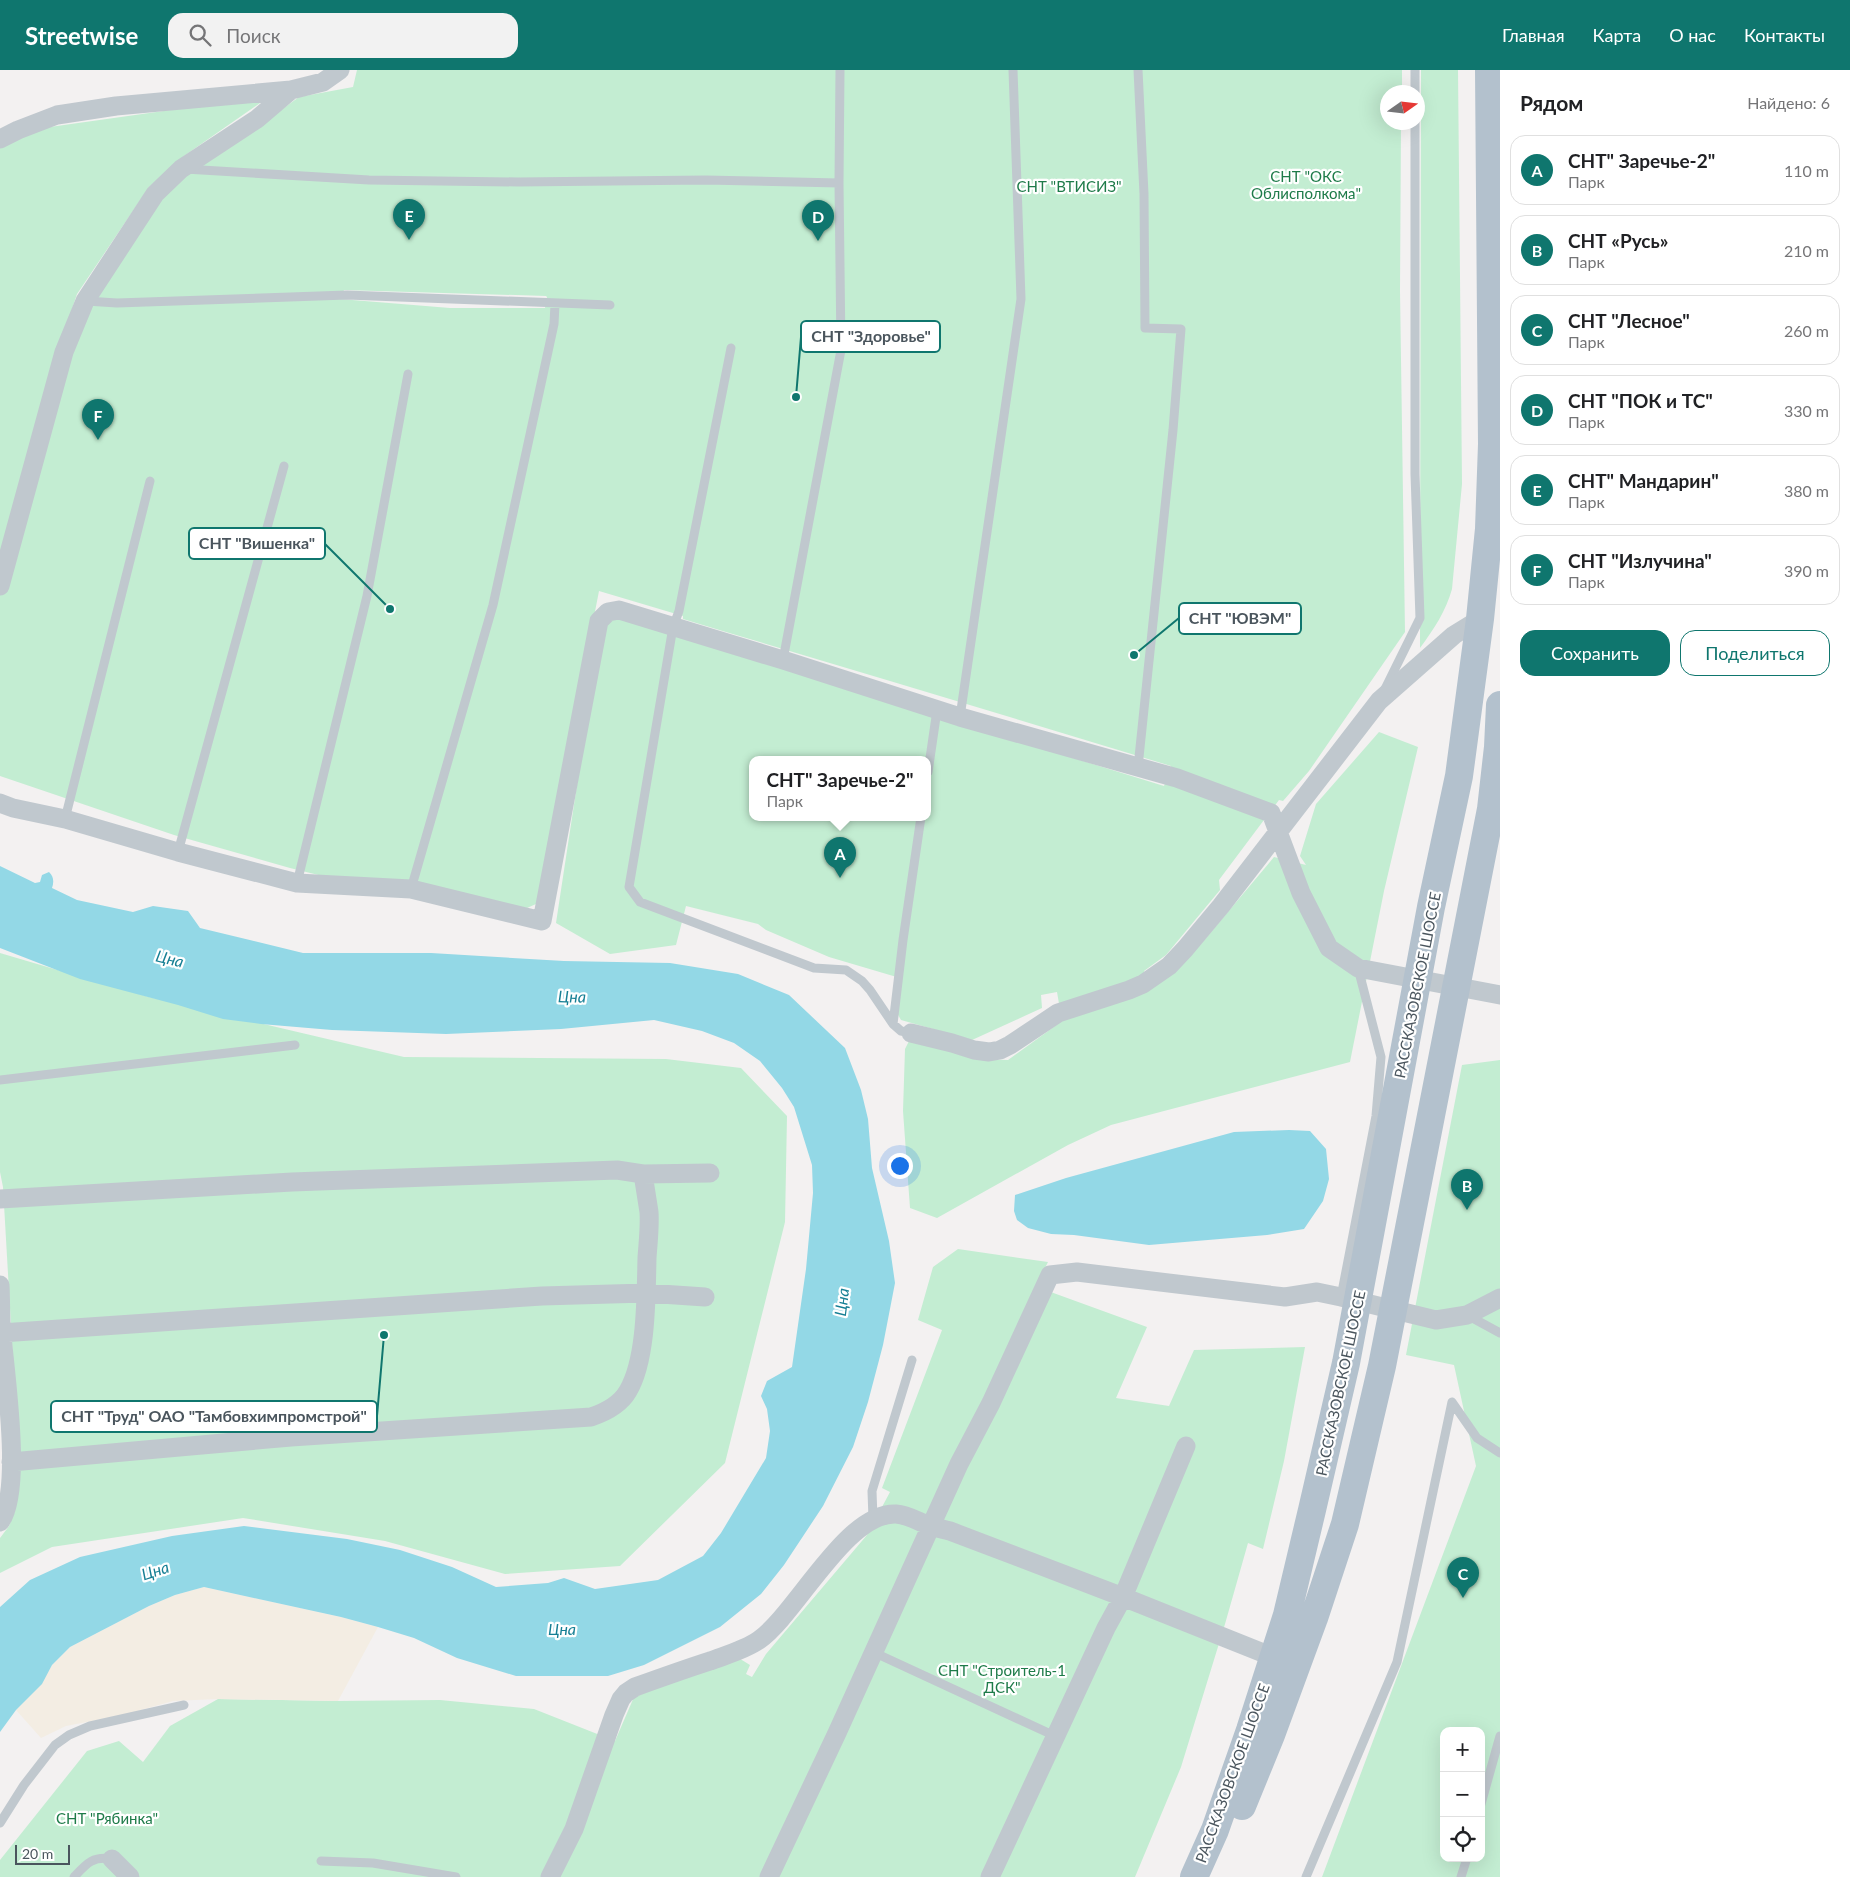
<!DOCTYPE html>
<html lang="ru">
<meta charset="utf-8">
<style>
body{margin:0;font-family:Lato,sans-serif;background:#f2f2f2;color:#202124}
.controls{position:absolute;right:15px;bottom:15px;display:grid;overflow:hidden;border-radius:10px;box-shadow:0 5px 20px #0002}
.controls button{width:45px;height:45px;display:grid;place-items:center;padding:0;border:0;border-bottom:1px solid #e0e0e0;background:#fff;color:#202124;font:25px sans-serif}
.compass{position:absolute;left:1380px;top:15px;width:45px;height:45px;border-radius:50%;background:#fff;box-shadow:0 5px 20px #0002;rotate:76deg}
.scale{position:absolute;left:15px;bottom:12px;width:55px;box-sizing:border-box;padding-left:5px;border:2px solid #4a555d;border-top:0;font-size:14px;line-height:18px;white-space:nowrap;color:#4a555d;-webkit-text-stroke:4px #fff;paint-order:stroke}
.you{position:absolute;left:899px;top:1095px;width:18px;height:18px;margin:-12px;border:4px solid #fff;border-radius:50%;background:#1a73e8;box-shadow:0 0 0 8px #1a73e833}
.badge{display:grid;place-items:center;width:32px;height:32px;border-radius:50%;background:#0f766e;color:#fff;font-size:16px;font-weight:700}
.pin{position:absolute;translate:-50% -41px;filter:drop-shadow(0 1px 2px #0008)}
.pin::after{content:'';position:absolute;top:26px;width:18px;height:15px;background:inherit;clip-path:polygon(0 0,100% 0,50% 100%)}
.popup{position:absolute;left:749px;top:686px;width:182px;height:65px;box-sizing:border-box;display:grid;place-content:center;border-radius:10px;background:#fff;filter:drop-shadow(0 1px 4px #0005);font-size:16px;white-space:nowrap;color:#757577}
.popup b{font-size:19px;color:#202124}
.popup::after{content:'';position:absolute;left:50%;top:100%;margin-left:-10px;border:10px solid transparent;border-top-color:#fff}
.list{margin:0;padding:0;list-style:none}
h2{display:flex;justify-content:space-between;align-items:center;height:65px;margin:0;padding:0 20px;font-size:21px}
h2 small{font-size:16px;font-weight:400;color:#757577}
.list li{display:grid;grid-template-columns:32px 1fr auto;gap:15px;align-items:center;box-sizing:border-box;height:70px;margin:0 10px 10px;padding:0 10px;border:1px solid #e0e0e0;border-radius:15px}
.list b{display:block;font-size:19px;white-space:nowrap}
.list p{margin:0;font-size:16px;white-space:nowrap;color:#757577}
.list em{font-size:16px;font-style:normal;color:#757577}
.actions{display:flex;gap:10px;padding:15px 20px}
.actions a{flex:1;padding:11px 0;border:1px solid #0f766e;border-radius:15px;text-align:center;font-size:18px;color:#0f766e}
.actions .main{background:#0f766e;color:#fff}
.icon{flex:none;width:28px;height:28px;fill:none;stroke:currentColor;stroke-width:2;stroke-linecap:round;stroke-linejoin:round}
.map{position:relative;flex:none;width:1500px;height:1807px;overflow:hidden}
header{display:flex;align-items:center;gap:30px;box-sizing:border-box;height:70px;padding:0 25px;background:#0f766e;color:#fff}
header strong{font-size:24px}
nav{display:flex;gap:28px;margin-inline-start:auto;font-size:18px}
.search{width:350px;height:45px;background:#f2f2f2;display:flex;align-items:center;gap:12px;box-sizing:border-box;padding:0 18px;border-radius:15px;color:#757577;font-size:19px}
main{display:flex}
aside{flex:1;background:#fff}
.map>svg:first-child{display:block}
.green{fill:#c3edd2;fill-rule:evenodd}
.sand{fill:#f3ede3}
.water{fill:#93d8e6}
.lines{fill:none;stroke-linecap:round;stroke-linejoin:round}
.lane{stroke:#c0c8ce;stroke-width:9}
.street{stroke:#c0c8ce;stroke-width:19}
.primary{stroke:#b3c1cd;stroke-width:28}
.labels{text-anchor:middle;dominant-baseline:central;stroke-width:4.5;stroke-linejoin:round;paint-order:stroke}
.park-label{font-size:15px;fill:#1e7b49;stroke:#fff}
.street-label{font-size:15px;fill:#4a555d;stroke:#fff}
.water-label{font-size:16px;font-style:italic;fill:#167f94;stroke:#fff}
.leader{fill:none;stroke:#0f766e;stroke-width:2}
.callout-dot{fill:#0f766e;stroke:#fff;stroke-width:2}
.callout{fill:#fff;stroke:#0f766e;stroke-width:2}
.callout-label{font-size:16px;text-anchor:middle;font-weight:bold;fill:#4a555d}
</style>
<header>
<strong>Streetwise</strong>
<div class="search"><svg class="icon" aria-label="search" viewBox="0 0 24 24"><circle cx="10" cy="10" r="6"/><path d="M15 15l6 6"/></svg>Поиск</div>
<nav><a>Главная</a><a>Карта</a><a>О нас</a><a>Контакты</a></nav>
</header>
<main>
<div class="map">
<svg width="1500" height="1807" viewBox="0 0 1500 1807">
<rect width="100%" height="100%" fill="#f3f1f1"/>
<path class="green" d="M357,0H1402V22H1388V52L1401,53L1400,221L1405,562L1309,701L1283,731L1279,730L1219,810L1220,820L1166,885L1144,901L1151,919L1181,895L1206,868L1274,787L1306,795L1300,786L1316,734L1379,662L1418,677L1384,821L1350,992L1111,1055L1068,1075L937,1148L910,1138L903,1041L905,979L910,969L975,989L1008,990L1062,951L1057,922L1041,925L1042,938L972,970L901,950L897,943L900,908L829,887L766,860L758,854L686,836L676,875L610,884L556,853L601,557L617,547L1164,716L1171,696C1008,646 846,598 683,549V546L599,521L540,823L536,834L527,838L355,814L290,798L174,765L0,706V64L270,26L184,86L149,117L77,224L69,248L90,240L161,128L181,103L255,59L299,27L353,17ZM344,220L546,226L547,227L545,238H450L340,229ZM752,689H928V747H752Z
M1421,0H1458L1462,414L1452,519C1446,541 1434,559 1420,578Z
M0,883L149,927L404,987L666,989L741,998L787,1046L785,1152L725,1393L620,1496L505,1504L385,1471L243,1448L52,1477L0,1503V1468L9,1456L15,1441L18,1377L3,1117L0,1102Z
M1500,990V1807H1322L1476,1396L1454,1295L1406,1285L1462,995ZM1444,1661H1481V1788H1444Z
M958,1179L1048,1192L1035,1218L1048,1221L1147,1257L1116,1328L1169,1336L1194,1280L1305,1277L1284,1391L1263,1479L1248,1473L1225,1554L1181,1697L1135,1807H0V1790L87,1681L119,1671L143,1692L170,1656L218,1629L338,1631L440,1630L534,1639L615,1671L634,1627L737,1587L750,1595L746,1604L752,1607L766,1584L867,1465L890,1422L882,1418L942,1260L918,1250L933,1197Z"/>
<path class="sand" d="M204,1517L341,1547L378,1557L338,1631L218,1629L173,1631L123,1645L66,1656L41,1668L16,1640L41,1614L52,1595L70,1577L149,1536L175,1525Z"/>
<path class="water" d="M0,796L35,813L40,812L42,805L49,802C54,807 54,812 52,818L77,830L133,842L153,836L188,841L200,858L303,883H431L564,891L670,893L738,904L789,925L845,978L861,1020L868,1049L872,1098L889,1171L895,1213L883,1275L868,1332L853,1377L823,1436L784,1495L761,1524L720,1557L644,1595L608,1606H516L457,1588L414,1568L378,1557L341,1547L204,1517L175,1525L149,1536L70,1577L52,1595L42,1614L16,1640L0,1662V1537L30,1510L80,1487L172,1466L244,1456L347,1469L400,1480L452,1497L496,1517L548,1513L564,1508L595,1519L658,1510L703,1486L721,1463L766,1388L770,1361L767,1339L761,1326L767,1311L792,1297L806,1199L813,1123L812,1095L794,1037L782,1018L760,991L734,973L702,961L654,950L561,959L446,964L332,960L261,954L223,949L178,935L80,909L0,878Z
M1289,1060L1310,1061L1326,1079L1329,1109L1323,1131L1304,1159L1267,1165L1149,1175L1074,1165L1051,1164L1028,1158L1017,1150L1014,1141L1015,1125L1066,1108L1234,1062Z"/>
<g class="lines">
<path class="lane" d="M1138,0L1144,124L1145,258L1181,259L1173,360L1138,697
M1415,0V22
M185,99L369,110L518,112L706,110L839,113
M86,231L117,233L347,225L610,235
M731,278L679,541L673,557L629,817L640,832L814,898L846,900L862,911L870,920L893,954L901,961L911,963
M783,590L841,280L839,113L840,0
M1385,619L1420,548L1415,404V52
M960,647L1021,229L1013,0
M928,702L937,640
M65,749L150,411
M178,782L284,396
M297,813L367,526L408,304
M411,819L493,535L554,254L555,234
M893,954L903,870L921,747
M0,1010L295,975
M1341,1227L1376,1046L1381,987L1358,898
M1467,1245L1500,1263
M873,1449L872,1421L912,1290
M873,1582L1055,1666
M1481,1734L1500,1666
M0,1753L24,1715L55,1675L69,1665L90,1656L184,1635
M321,1791L373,1793L456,1807
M74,1807C87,1793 93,1786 112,1789
M1306,1807L1397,1592L1452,1332L1477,1368L1500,1383
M1461,1807L1467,1788"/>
<path class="street" d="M0,69L18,60L57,45L116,36L291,20
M0,516L64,282L85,231L155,124L181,99L257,49L291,20L323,12L340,0
M0,733L13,738L65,749L178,782L297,813L411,819L542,851L599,551L608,542L619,540L783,590L960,647L1177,708L1271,743L1301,823L1329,878L1358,898L1500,925
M911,963L952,973L974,980L989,982L1000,980L1010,975L1058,943L1129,920L1143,914L1169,896L1185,879L1221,836L1379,631L1454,565L1480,549
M643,1104L710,1103
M0,1129L292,1112L617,1100L643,1104C645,1116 647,1129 649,1142C650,1157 648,1173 647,1188C646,1225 647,1289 628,1321C620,1335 606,1342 591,1347L291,1367L11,1392
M0,1215C1,1232 0,1249 2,1265C5,1304 23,1422 0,1452
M1,1263L542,1226L646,1223L705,1227
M112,1789L130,1807
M550,1807L574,1759L614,1645L621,1629L626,1623L635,1617C660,1608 685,1599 710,1591C726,1585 745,1580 759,1570C797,1543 846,1442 896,1444C908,1445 917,1451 928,1455C935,1458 943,1459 950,1461L1123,1527L1273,1587
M769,1807L837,1663L959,1394L991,1333L1050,1205L1077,1202L1285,1227L1317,1222L1341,1227L1436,1250L1467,1245L1500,1228
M990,1807L1106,1558L1123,1527L1186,1376"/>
<path class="primary" d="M1242,1736L1271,1665L1314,1548L1345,1454L1382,1296L1491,739L1498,677L1500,635
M1194,1807L1215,1760L1250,1660L1287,1545L1312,1440L1346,1293L1431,837L1459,706L1480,549L1489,459L1492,374L1489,0"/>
</g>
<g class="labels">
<g class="park-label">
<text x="1306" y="106">СНТ "ОКС<tspan x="1306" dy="17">Облисполкома"</tspan></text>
<text x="1069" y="116">СНТ "ВТИСИЗ"</text>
<text x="1002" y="1600">СНТ "Строитель-1<tspan x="1002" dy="17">ДСК"</tspan></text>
<text x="107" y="1748">СНТ "Рябинка"</text>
</g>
<g class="street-label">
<text transform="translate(1417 915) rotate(-79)">РАССКАЗОВСКОЕ ШОССЕ</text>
<text transform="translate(1340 1313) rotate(-78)">РАССКАЗОВСКОЕ ШОССЕ</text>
<text transform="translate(1232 1703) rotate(-70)">РАССКАЗОВСКОЕ ШОССЕ</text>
</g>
<g class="water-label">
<text transform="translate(170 888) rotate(14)">Цна</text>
<text transform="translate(572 926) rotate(1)">Цна</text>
<text transform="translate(841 1232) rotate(-83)">Цна</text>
<text transform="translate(155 1500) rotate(-18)">Цна</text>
<text x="562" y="1558">Цна</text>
</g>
</g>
<path class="leader" d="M796 327L801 267M390 539L325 474M1134 585L1179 548M384 1265L377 1346"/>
<g class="callout-dot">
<circle cx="796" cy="327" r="5"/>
<circle cx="390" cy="539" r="5"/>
<circle cx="1134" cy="585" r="5"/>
<circle cx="384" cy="1265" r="5"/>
</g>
<g class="callout">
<rect x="801" y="251" width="139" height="31" rx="5"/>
<rect x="189" y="458" width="136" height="31" rx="5"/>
<rect x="1179" y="533" width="122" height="31" rx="5"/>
<rect x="51" y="1331" width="326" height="31" rx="5"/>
</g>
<g class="callout-label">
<text x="871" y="272">СНТ "Здоровье"</text>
<text x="257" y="479">СНТ "Вишенка"</text>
<text x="1240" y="554">СНТ "ЮВЭМ"</text>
<text x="214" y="1352">СНТ "Труд" ОАО "Тамбовхимпромстрой"</text>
</g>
</svg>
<div class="controls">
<button>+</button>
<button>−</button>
<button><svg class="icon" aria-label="locate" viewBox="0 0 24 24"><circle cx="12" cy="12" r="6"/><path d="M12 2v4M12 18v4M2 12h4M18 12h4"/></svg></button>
</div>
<svg class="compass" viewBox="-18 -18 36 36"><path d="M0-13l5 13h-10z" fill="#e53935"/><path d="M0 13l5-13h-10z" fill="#757577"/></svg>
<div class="scale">20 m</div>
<div class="you"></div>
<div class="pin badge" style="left:840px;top:808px">A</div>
<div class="popup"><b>СНТ&quot; Заречье-2&quot;</b>Парк</div>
<div class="pin badge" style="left:1467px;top:1140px">B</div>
<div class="pin badge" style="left:1463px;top:1528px">C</div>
<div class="pin badge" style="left:818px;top:171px">D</div>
<div class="pin badge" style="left:409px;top:170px">E</div>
<div class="pin badge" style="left:98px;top:370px">F</div>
</div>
<aside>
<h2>Рядом<small>Найдено: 6</small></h2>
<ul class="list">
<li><span class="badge">A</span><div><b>СНТ&quot; Заречье-2&quot;</b><p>Парк</p></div><em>110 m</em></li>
<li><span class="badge">B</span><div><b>СНТ «Русь»</b><p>Парк</p></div><em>210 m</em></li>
<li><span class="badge">C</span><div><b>СНТ &quot;Лесное&quot;</b><p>Парк</p></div><em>260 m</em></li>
<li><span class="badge">D</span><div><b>СНТ &quot;ПОК и ТС&quot;</b><p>Парк</p></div><em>330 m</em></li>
<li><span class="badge">E</span><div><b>СНТ&quot; Мандарин&quot;</b><p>Парк</p></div><em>380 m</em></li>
<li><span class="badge">F</span><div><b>СНТ &quot;Излучина&quot;</b><p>Парк</p></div><em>390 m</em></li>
</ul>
<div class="actions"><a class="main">Сохранить</a><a>Поделиться</a></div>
</aside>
</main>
